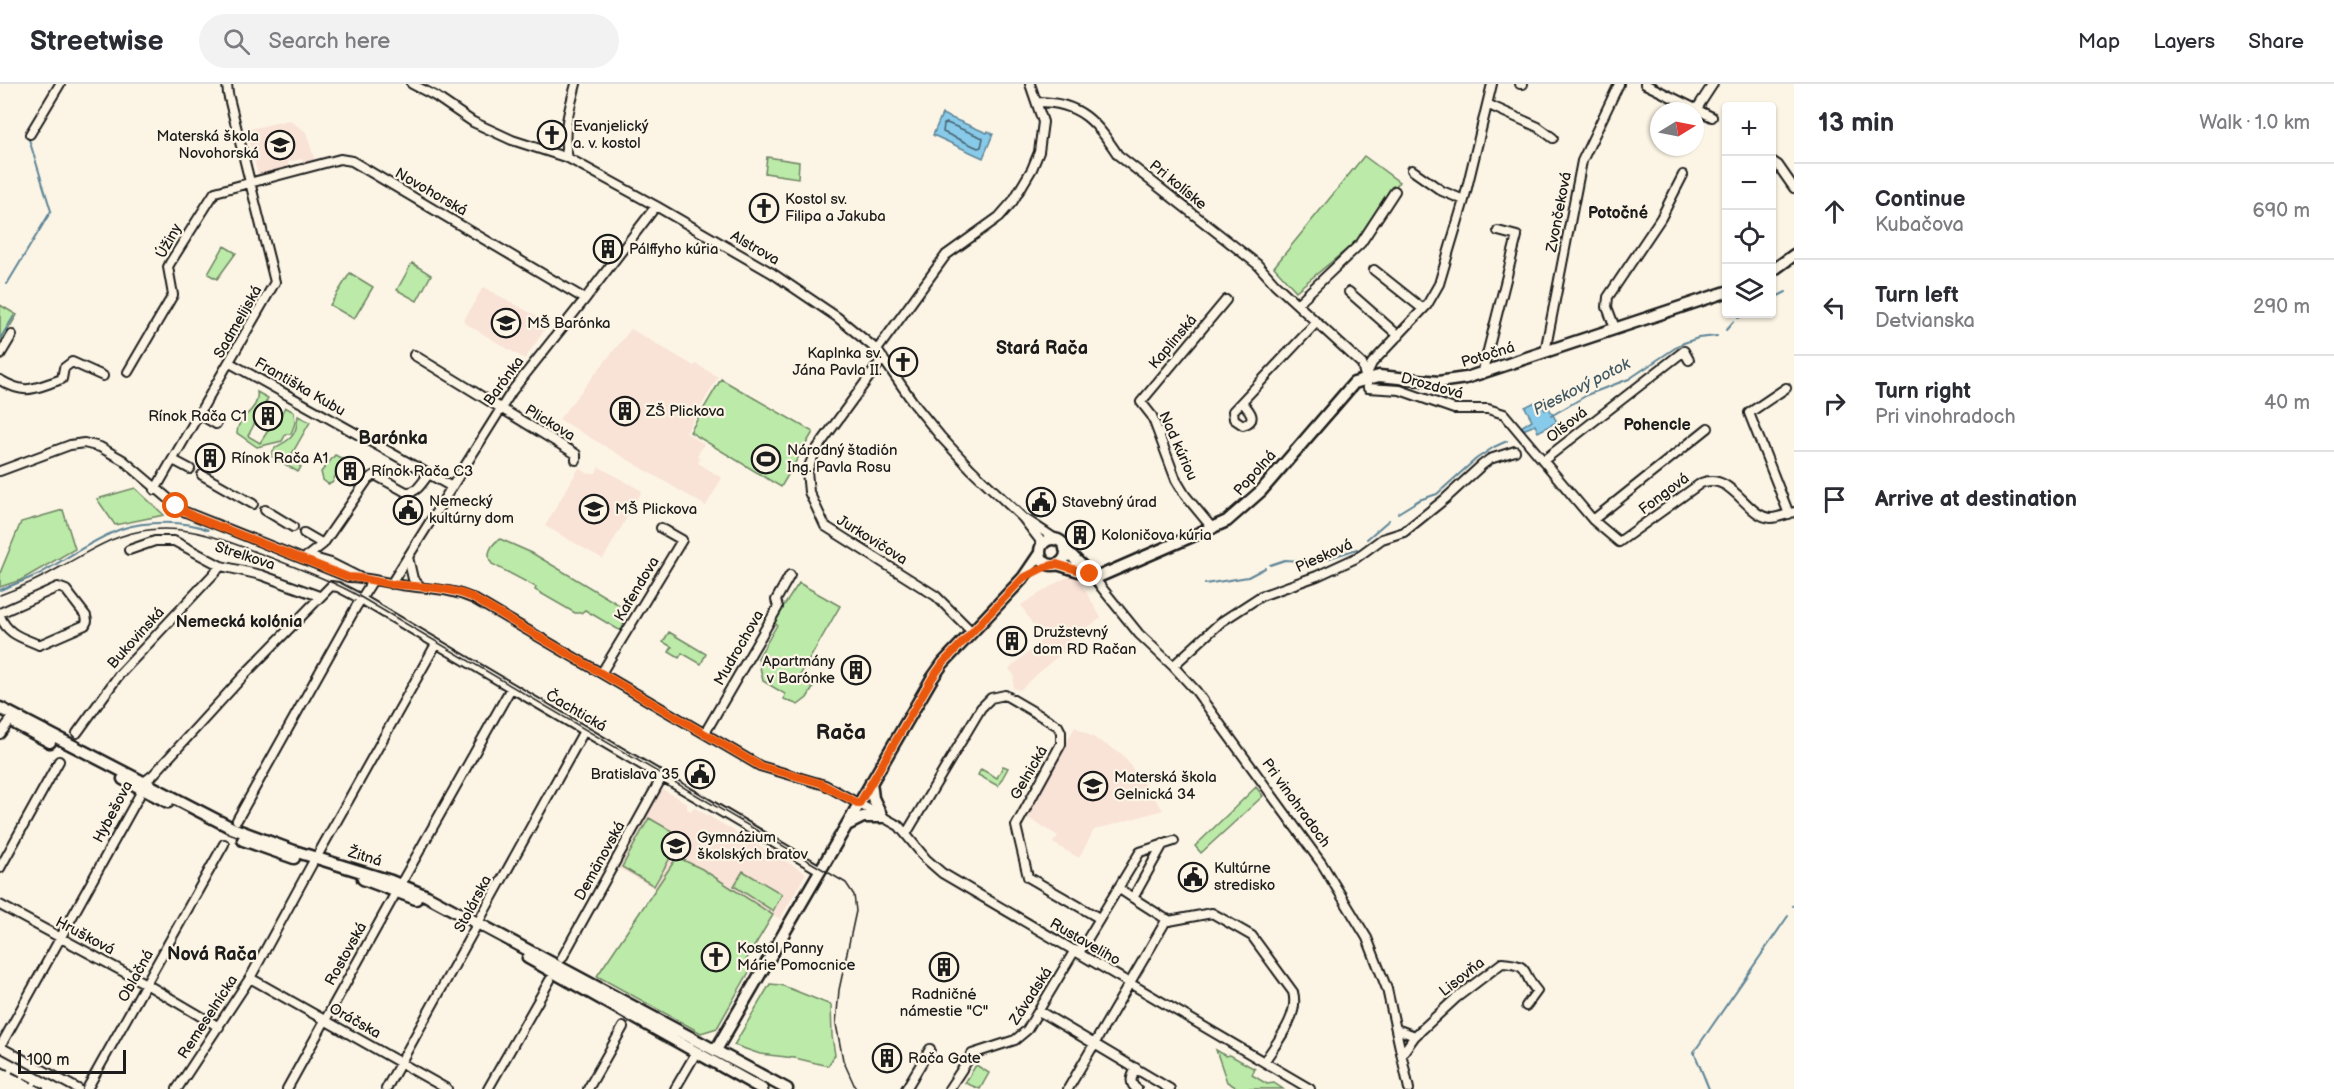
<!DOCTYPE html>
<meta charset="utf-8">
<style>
body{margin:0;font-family:"Balsamiq Sans",sans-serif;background:#f2f2f3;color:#2b2b33}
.controls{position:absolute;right:18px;top:18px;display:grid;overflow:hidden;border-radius:6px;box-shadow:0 2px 4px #0004}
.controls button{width:54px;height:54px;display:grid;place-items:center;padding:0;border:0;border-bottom:2px solid #e1e1e2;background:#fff;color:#2b2b33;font:30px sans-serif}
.compass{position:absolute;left:1650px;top:18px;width:54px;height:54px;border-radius:50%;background:#fff;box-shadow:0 2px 4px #0004;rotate:80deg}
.scale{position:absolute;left:18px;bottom:15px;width:108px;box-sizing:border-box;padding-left:6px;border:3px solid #1c1c1c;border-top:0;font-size:16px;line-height:21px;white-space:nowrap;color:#1c1c1c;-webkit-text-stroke:4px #fcf5e5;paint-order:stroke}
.stop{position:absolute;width:18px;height:18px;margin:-14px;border:4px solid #ea580c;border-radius:50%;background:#fff}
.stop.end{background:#ea580c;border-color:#fff;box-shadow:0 2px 6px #0008}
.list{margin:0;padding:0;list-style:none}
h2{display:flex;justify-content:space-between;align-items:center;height:78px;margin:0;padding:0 24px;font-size:26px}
h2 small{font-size:20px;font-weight:400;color:#7c7c81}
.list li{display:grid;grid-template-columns:39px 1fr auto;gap:18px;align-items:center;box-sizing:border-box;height:96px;padding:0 24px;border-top:2px solid #e1e1e2}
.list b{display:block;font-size:22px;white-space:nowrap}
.list p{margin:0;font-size:20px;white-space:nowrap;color:#7c7c81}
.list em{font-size:20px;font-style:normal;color:#7c7c81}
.icon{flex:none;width:33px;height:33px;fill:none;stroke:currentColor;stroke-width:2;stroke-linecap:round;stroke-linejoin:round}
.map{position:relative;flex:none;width:1794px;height:1005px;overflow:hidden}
header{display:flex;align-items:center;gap:36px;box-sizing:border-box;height:84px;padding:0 30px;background:#fff;border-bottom:2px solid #e1e1e2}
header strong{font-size:28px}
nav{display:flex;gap:33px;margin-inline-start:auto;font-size:21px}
.search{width:420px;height:54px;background:#f2f2f3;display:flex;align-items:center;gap:15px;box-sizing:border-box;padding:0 21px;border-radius:33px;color:#7c7c81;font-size:22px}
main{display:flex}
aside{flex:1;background:#fff}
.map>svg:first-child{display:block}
.built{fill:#f9e2d6}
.green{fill:#bceaa8;stroke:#6c8362;stroke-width:1.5}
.water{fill:#88cae9;stroke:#5d8497;stroke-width:1.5}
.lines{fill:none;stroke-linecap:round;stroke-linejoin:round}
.shore{stroke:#47626e;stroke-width:1.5}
.stream{stroke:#5d8497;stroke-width:2}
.street-casing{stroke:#1c1c1c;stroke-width:12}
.secondary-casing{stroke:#1c1c1c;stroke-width:15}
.street{stroke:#fcf5e5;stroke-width:8}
.secondary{stroke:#fcf5e5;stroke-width:10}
.tram{stroke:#1c1c1c;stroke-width:1.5}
.rail{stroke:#1c1c1c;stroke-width:2;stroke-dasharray:9 4.5;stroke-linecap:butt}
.route{stroke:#ea580c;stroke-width:8}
.labels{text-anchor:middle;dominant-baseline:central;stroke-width:4.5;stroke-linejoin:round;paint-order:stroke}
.poi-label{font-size:15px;fill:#1c1c1c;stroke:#fcf5e5;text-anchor:start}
.street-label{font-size:15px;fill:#1c1c1c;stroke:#fcf5e5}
.neighbourhood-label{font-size:16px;font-weight:bold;fill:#1c1c1c;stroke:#fcf5e5}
.water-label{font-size:16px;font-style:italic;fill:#425964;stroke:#fcf5e5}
.quarter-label{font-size:18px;font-weight:bold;fill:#1c1c1c;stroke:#fcf5e5}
.district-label{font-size:21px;font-weight:bold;fill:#1c1c1c;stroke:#fcf5e5}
</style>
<header>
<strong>Streetwise</strong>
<div class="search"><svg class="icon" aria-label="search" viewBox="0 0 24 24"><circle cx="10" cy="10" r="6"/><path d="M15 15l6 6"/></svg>Search here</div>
<nav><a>Map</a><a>Layers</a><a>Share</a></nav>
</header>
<main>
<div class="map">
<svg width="1794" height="1005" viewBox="0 0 1794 1005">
<rect width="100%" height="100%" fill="#fcf5e5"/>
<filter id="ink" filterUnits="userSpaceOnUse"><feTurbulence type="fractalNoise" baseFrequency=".0167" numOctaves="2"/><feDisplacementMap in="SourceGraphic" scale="12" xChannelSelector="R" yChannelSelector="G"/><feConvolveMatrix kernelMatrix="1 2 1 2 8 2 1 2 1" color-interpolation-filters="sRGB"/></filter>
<g filter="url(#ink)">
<path class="built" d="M289,36L306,48L315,77L304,80L302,75L288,78V84L258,91L246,46Z
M483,203L549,239L525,275L463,238Z
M631,245L694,282L696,280L718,293L686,349L704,360L697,372L700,374L698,379L722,394L706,422L559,335Z
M599,383L642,407L603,475L545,442L579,384L589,390L596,389Z
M1074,490L1078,494L1101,534L1069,556L1073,562L1053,576L1020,606L1013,604L1014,591L1009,585L1041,557L1038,550L1040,548L1035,540L1033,541L1021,521L1058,498Z
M1075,643L1122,670L1163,726L1094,746L1079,774L1053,759L1058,752L1025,732Z
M662,705L687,719V725L691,727L695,724L806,789L780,835L702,785L677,773L656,805L618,784Z"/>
<path class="green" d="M1364,72L1399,98L1358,156L1296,207L1274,183Z
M767,73L799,78L798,94L765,89Z
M224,162L236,169L217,195L208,190Z
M412,179L431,191L417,217L397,206Z
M350,189L373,203L354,235L330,221Z
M0,221L17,231L0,259Z
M721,295L813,348L781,403L690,348Z
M257,308L268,314L248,352L260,359L271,342L274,343L285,323L294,328L295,339L291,350H286L282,357L257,363L237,349C237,331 260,328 257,308Z
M298,332L310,338L289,375L301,383L298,388L271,372C274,360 282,362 289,355C296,350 297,340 298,332Z
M335,371L343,375L332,399L328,400L323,396L321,388Z
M135,404L164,431L115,441L97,415Z
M63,426L75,465L21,496L0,503V489L21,438Z
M500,455L532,469L621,522L625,527L623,545L619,546L585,526L581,529H575L535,506L536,503L492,480C485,471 491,460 500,455Z
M799,499L840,522L798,595L813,604L807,614L798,621L784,615L785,610L763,597L758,574L777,541L773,538Z
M669,548L706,570L701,580L682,569L679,574L669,568L672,563L663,558Z
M1003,682L1008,684L998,702L978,691L981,685L997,694Z
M1256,703L1263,712L1201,769L1195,762Z
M649,734L682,753L654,802L622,783Z
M677,773L702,785L773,831L746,876L753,881L717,944L701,949L597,892Z
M743,787L782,810L773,827L734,802Z
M770,900L781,901L831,921L832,952L835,971L828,982L795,974L760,970L734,961Z
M1216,966L1226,972L1230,971L1255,985L1252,991L1267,1000L1274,999L1283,1005H1239L1227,998Z
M976,981L989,989L980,1005L965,999Z"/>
<path class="water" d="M942,30L987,49L988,47L993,50L983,74L933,51Z
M1539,316L1545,326L1549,324L1557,338L1538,348L1535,341L1523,346L1521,343L1532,336L1525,323Z"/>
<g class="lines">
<path class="shore" d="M947,39L983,54L981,63L978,64L943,48L944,40Z"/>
<path class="stream" d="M28,47L55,0
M7,200L51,127L28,52
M1776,213L1786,208
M1738,234L1744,231
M1726,246L1733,238
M0,255L14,232
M1551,332L1589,310L1629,295L1681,260L1698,254L1717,252
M1398,429L1419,416L1437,410L1476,375L1494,363L1507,357
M1367,455L1389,436
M1270,481L1285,476L1317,478L1357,465
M1205,500L1248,493L1265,484
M0,506C13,501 26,496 39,490C66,475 92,456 121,445C144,437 186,436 208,446
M1793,822L1794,821
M1709,1005L1694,968L1788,832"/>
<g class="street-casing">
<path id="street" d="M412,0L435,12L473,38L512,56L568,74L656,122L772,189L837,233L877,266L915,321L941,353L971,385L1023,434L1043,460
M1520,0H1523
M1645,0L1712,33
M1037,18C1081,18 1096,38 1118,71L1257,180L1275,200L1362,280L1368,304L1400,306L1454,325H1488L1504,330L1593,436L1619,458L1701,399C1732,387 1746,433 1771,434C1778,434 1787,430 1794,428
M1489,21L1538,43L1553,54
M1696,26L1713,0
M30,50L60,0
M568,74C561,50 570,23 576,0
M1772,77L1778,81L1794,104
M1412,86L1442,107L1464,116
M1374,186L1423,225
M1349,208L1399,252
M1297,220L1361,159L1395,107
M1615,244L1607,223L1608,213L1661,134L1683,91
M877,266L946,171L999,133L1013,117L1032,85L1039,68L1043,38L1030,0
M1545,268L1582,77L1619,0
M0,271L12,251
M414,271L576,370V376
M883,274L816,366L807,387L809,408L825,442L936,512L972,548
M230,279L452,403
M128,288L173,211L168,183L170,179L215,108L340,75L352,77L585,215
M1482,290L1517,152L1498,147
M1365,294L1372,279L1427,221L1439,200L1464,116L1492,0
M0,296C27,312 34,304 62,295L64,284L72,278L103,292
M1786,304L1749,329L1789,430
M1242,318C1249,326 1259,336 1243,341L1234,335L1233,327L1317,238
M199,330L216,340
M173,376L190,385
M1544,376L1684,267L1689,276
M0,387L70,361L84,359L100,363L123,376L183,427L348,493C368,493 389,500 409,502C433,505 453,505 474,515L760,682L825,701L899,742L926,775L942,789L1310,1005
M202,391L253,420
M155,406L275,198L228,10L227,0
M265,426L293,443
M1027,436L1057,456
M1593,436L1708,344
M1213,445L1185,411L1176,396L1152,332L1141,318L1226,216
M304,449L323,460
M129,466L155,457H174L221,482L261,491L319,512
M309,471L323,460L368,395L375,391L406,408C417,409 421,400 428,391
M307,472L331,479L359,493
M408,473L413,495L421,503
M1093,493L1139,550L1173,582L1196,607L1322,780L1367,854L1387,905L1409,1005
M391,500L512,307L585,215L656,122
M0,529L58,503L66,506L86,532L87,537L85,541L39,561C21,553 8,551 0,532
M1173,582L1221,538L1261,512L1317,492L1356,474L1382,455L1404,448L1445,415L1482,381L1490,375L1515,367
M602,588L682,456L661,444
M77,649L119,591L221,482
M705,649L778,523L776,516L790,491
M0,650L10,637
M237,736L356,523L373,496
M906,750L981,624L991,614L1005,611L1058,642L1061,648V660L1016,742L1028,793L1099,834
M316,774L436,560
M0,784L59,677
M403,796L511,604
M1118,804L1133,814L1163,760
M1133,814L1169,837L1212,829L1252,852L1293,908C1300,932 1276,959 1264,978
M0,821L146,900L219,943
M1079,869L1140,768L1174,757
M562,874L662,693
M250,894L447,1005
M1039,927L1170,1005
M1396,945L1415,952L1402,970
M1415,952L1456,914L1502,879C1533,881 1520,889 1537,907L1526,922
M0,963L139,712L144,698L153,691L248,587L331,502L338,503L361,515L820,786
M0,963L78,1005
M1136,984C1132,992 1128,999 1137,1005
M87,1005L224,760
M177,1005L250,894L312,780
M287,1005L394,812
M386,1005L584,647
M488,1005L550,896
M588,1005L623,943
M675,1005L696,969
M906,1005L930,965
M949,1005L972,970L1015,956L1027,946L1075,866
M1068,1005L1167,835"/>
</g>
<g class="secondary-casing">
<path id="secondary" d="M1772,187L1794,171
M1040 468a13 13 0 1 1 26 0a13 13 0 1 1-26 0Z
M1065,465L1088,488
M1057,480L1098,493L1227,437L1261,407L1354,299L1379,292L1438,298L1466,294L1726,208
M0,624L232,744L294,767L391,797L427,812L787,1005
M16,640L50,658
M123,695L168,718
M847,741L863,733H882L873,714L871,698
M243,756L294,774
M363,795L416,815
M528,874L762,1005
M716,966L931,596L943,579L1023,494L1040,469"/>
</g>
<use href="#street" class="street"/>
<use href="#secondary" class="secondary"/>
<path class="tram" d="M0,511C22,503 42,494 62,482C81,472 99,460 119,453C173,433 219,454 269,473C299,485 329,495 357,511L846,799L854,811L856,827L839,906L836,940L843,976L856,1005"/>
<path class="rail" d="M0,982L44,1005"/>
</g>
</g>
<g class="lines" filter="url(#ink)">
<path class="route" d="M176,422L193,432L348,493C363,493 376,498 390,500C418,503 445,502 471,513L760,682L820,699L859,720L931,596L943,579L1023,494L1045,483L1057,480L1090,490"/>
</g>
<defs>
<g id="church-ring" transform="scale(1.5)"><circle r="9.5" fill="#fcf5e5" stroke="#1c1c1c" stroke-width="1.5"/><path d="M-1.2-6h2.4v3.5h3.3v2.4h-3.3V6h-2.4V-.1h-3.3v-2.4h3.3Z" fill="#1c1c1c"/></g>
<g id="school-ring" transform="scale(1.5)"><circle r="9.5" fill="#fcf5e5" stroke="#1c1c1c" stroke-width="1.5"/><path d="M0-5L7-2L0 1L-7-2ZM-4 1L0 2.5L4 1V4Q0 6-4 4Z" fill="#1c1c1c"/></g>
<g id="building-ring" transform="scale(1.5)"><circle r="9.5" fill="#fcf5e5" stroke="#1c1c1c" stroke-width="1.5"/><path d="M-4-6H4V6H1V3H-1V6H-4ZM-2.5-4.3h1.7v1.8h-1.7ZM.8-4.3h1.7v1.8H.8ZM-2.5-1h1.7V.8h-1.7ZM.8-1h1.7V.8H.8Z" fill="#1c1c1c"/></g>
<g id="stadium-ring" transform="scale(1.5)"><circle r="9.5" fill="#fcf5e5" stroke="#1c1c1c" stroke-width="1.5"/><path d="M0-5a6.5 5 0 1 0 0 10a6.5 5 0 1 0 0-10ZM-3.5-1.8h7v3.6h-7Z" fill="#1c1c1c"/></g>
<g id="civic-ring" transform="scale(1.5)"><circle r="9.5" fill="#fcf5e5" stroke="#1c1c1c" stroke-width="1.5"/><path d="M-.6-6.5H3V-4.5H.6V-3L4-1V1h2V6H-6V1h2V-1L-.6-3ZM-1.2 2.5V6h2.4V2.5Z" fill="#1c1c1c"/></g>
<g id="university-ring" transform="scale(1.5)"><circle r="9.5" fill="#fcf5e5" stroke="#1c1c1c" stroke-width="1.5"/><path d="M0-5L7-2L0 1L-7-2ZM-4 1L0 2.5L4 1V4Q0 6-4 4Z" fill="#1c1c1c"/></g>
</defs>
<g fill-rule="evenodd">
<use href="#church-ring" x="552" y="51"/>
<use href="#school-ring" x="280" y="61"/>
<use href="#church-ring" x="764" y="124"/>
<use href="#building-ring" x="608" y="165"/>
<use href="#school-ring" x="506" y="239"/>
<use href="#church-ring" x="903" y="278"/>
<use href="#building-ring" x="625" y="327"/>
<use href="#building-ring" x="268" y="332"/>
<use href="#building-ring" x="210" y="374"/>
<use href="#stadium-ring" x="766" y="375"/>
<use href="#building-ring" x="350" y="387"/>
<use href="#civic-ring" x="1041" y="418"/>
<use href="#school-ring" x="594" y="425"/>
<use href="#civic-ring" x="408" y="426"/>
<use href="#building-ring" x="1080" y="451"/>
<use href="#building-ring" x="1012" y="557"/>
<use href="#building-ring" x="856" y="586"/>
<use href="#civic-ring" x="700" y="690"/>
<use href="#school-ring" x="1093" y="702"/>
<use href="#university-ring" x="676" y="762"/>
<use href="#civic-ring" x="1193" y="793"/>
<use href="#church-ring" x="716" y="873"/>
<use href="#building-ring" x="944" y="883"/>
<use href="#building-ring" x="887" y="974"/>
</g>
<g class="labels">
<g class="poi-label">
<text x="573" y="42">Evanjelický<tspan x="573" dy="17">a. v. kostol</tspan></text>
<text x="259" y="52" text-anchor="end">Materská škola<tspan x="259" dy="17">Novohorská</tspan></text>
<text x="785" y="115">Kostol sv.<tspan x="785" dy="17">Filipa a Jakuba</tspan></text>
<text x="629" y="165">Pálffyho kúria</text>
<text x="527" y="239">MŠ Barónka</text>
<text x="882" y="269" text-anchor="end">Kaplnka sv.<tspan x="882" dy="17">Jána Pavla II.</tspan></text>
<text x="646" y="327">ZŠ Plickova</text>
<text x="247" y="332" text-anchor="end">Rínok Rača C1</text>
<text x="787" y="366">Národný štadión<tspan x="787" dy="17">Ing. Pavla Rosu</tspan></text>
<text x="231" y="374">Rínok Rača A1</text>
<text x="371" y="387">Rínok Rača C3</text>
<text x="429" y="417">Nemecký<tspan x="429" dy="17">kultúrny dom</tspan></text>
<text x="1062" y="418">Stavebný úrad</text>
<text x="615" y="425">MŠ Plickova</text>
<text x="1101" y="451">Koloničova kúria</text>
<text x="1033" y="548">Družstevný<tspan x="1033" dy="17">dom RD Račan</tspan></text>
<text x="835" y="577" text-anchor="end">Apartmány<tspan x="835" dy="17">v Barónke</tspan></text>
<text x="679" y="690" text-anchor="end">Bratislava 35</text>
<text x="1114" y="693">Materská škola<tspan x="1114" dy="17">Gelnická 34</tspan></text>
<text x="697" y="753">Gymnázium<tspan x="697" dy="17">školských bratov</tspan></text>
<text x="1214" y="784">Kultúrne<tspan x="1214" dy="17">stredisko</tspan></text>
<text x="737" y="864">Kostol Panny<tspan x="737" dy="17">Márie Pomocnice</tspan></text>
<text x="944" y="910" text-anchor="middle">Radničné<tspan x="944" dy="17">námestie "C"</tspan></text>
<text x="908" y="974">Rača Gate</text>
</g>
<g class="street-label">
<text transform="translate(1178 101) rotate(39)">Pri kolíske</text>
<text transform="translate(431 108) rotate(30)">Novohorská</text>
<text transform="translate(1559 128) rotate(-79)">Zvončeková</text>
<text transform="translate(169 157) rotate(-61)">Úžiny</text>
<text transform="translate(755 164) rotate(30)">Alstrova</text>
<text transform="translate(238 238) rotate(-60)">Sadmelijská</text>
<text transform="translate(1173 258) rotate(-50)">Kaplinská</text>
<text transform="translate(1488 271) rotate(-17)">Potočná</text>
<text transform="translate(504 297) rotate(-54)">Barónka</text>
<text transform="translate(1432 302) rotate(15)">Drozdová</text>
<text transform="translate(300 303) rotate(30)">Františka Kubu</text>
<text transform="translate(550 339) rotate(31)">Plickova</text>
<text transform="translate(1567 341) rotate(-38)">Olšová</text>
<text transform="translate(1178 362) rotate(66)">Nad kúriou</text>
<text transform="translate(1255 389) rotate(-48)">Popolná</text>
<text transform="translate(1664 410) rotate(-37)">Fongová</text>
<text transform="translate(872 456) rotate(32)">Jurkovičova</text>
<text transform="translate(245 472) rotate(18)">Strelkova</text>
<text transform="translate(1324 472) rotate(-24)">Piesková</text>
<text transform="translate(637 505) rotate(-59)">Kafendova</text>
<text transform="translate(136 554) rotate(-48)">Bukovinská</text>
<text transform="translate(739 564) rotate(-60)">Mudrochova</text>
<text transform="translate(576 627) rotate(30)">Čachtická</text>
<text transform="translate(1029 689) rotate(-60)">Gelnická</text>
<text transform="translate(1296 719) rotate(54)">Pri vinohradoch</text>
<text transform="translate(113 728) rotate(-62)">Hybešova</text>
<text transform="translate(365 773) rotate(17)">Žitná</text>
<text transform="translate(600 777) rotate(-61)">Demänovská</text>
<text transform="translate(473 820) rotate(-62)">Stolárska</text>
<text transform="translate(85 852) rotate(28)">Hrušková</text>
<text transform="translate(1085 858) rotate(30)">Rustaveliho</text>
<text transform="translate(346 870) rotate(-61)">Rostovská</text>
<text transform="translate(136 892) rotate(-61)">Oblačná</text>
<text transform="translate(1462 893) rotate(-38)">Lisovňa</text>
<text transform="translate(1031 912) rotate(-57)">Závadská</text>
<text transform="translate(208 933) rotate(-57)">Remeselnícka</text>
<text transform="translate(355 937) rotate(29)">Oráčska</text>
</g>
<g class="neighbourhood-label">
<text x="1618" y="129">Potočné</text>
<text x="1657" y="341">Pohencle</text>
<text x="239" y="538">Nemecká kolónia</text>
</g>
<g class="water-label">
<text transform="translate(1582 303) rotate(-27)">Pieskový potok</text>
</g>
<g class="quarter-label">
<text x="1042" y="264">Stará Rača</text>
<text x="393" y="354">Barónka</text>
<text x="212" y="870">Nová Rača</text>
</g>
<g class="district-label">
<text x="841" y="648">Rača</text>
</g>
</g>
</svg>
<div class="controls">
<button>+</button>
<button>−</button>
<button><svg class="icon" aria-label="locate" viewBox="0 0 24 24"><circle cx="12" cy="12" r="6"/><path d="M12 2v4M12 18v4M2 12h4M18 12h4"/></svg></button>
<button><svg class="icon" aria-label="layers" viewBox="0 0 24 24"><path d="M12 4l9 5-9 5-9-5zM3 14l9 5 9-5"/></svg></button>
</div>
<svg class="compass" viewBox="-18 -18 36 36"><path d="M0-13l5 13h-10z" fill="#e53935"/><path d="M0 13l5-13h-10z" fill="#7c7c81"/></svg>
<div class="scale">100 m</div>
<div class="stop" style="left:176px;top:422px"></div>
<div class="stop end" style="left:1090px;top:490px"></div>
</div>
<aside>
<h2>13 min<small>Walk · 1.0 km</small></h2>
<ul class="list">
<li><svg class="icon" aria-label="ahead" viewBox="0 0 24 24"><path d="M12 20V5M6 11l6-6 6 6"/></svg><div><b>Continue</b><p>Kubačova</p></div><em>690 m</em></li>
<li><svg class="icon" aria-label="left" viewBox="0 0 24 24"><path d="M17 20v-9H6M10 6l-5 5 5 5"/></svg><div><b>Turn left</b><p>Detvianska</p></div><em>290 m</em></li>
<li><svg class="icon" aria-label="right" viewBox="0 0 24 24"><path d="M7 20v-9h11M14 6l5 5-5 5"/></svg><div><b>Turn right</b><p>Pri vinohradoch</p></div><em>40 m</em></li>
<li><svg class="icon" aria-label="arrive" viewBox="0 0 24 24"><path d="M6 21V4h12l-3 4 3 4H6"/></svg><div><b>Arrive at destination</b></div></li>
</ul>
</aside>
</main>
